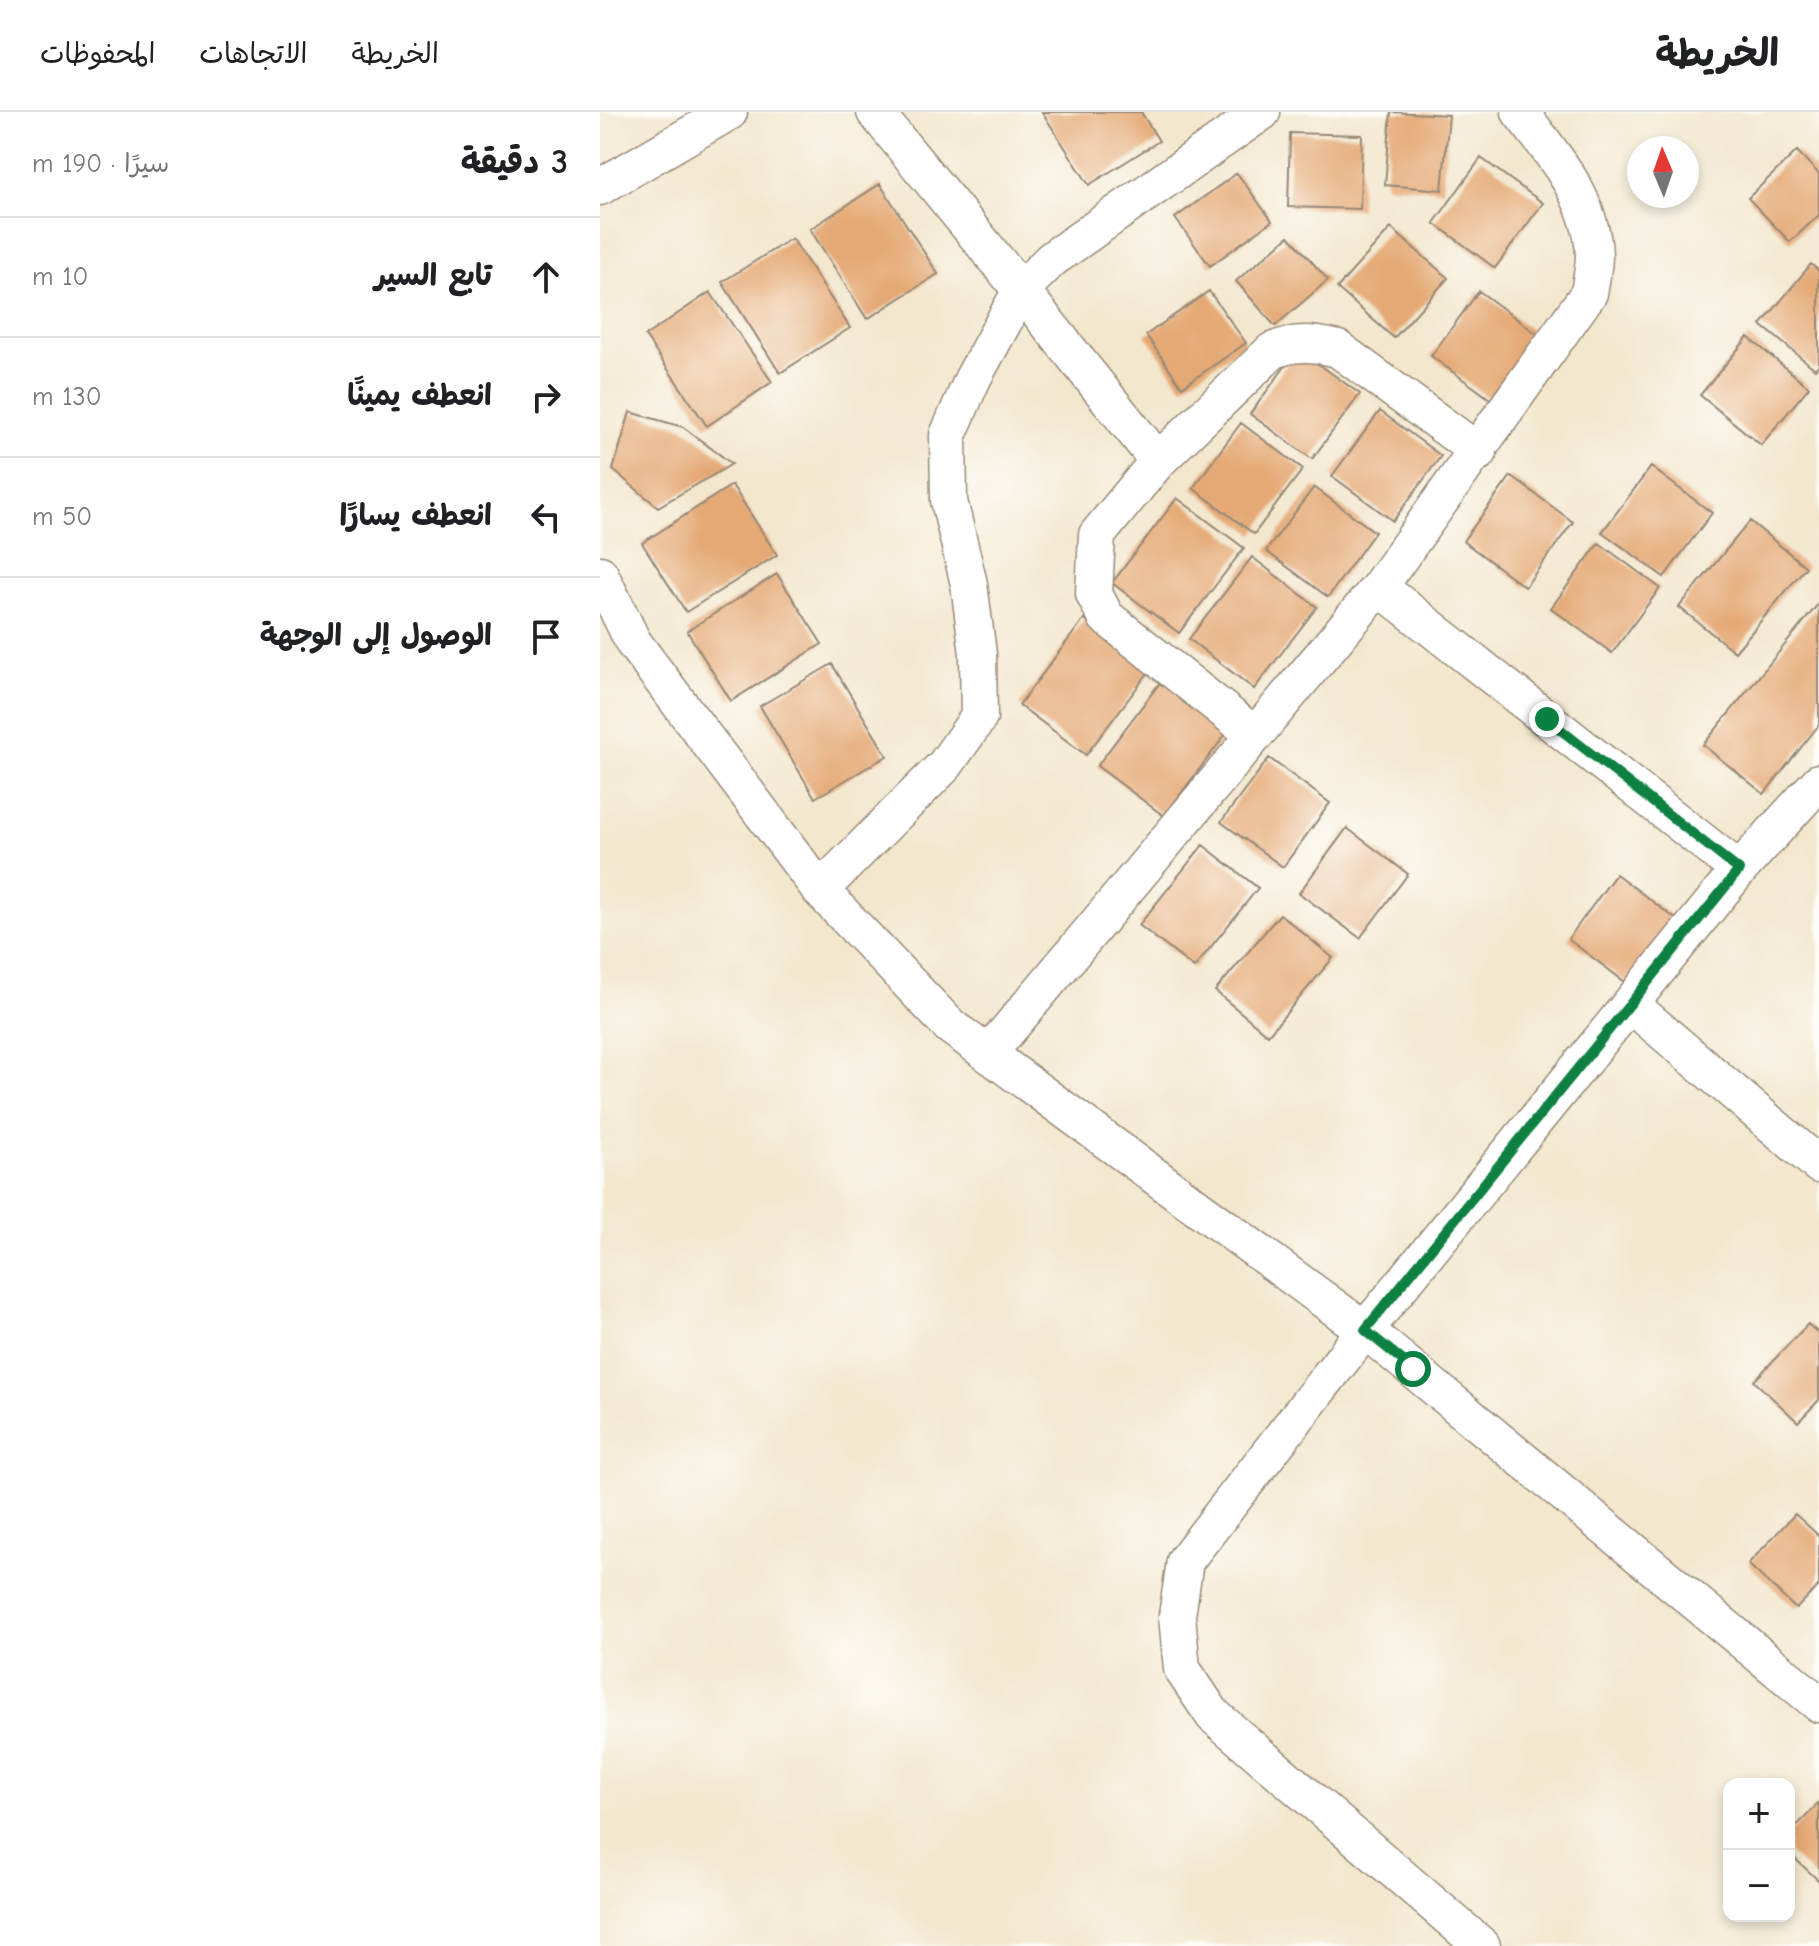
<!DOCTYPE html>
<html lang="ar">
<meta charset="utf-8">
<style>
body{margin:0;font-family:"Comic Neue","Playpen Sans Arabic",sans-serif;background:#f6f6f6;color:#202124;direction:rtl}
.controls{position:absolute;right:24px;bottom:24px;display:grid;overflow:hidden;border-radius:16px;box-shadow:0 4px 12px #0003}
.controls button{width:72px;height:72px;display:grid;place-items:center;padding:0;border:0;border-bottom:2px solid #e0e0e0;background:#fff;color:#202124;font:40px sans-serif}
.compass{position:absolute;left:1027px;top:24px;width:72px;height:72px;border-radius:50%;background:#fff;box-shadow:0 4px 12px #0003;rotate:358deg}
.stop{position:absolute;width:24px;height:24px;margin:-18px;border:6px solid #0b8043;border-radius:50%;background:#fff}
.stop.end{background:#0b8043;border-color:#fff;box-shadow:0 2px 8px #0008}
.list{margin:0;padding:0;list-style:none}
h2{display:flex;justify-content:space-between;align-items:center;height:104px;margin:0;padding:0 32px;font-size:34px}
h2 small{font-size:26px;font-weight:400;color:#757577}
.list li{display:grid;grid-template-columns:52px 1fr auto;gap:24px;align-items:center;box-sizing:border-box;height:120px;padding:0 32px;border-top:2px solid #e0e0e0}
.list b{display:block;font-size:30px;white-space:nowrap}
.list em{font-size:26px;font-style:normal;color:#757577}
.icon{flex:none;width:44px;height:44px;fill:none;stroke:currentColor;stroke-width:2;stroke-linecap:round;stroke-linejoin:round}
.map{position:relative;flex:none;width:1219px;height:1834px;overflow:hidden;direction:ltr}
header{display:flex;align-items:center;gap:48px;box-sizing:border-box;height:112px;padding:0 40px;background:#fff;border-bottom:2px solid #e0e0e0}
header strong{font-size:38px}
nav{display:flex;gap:44px;margin-inline-start:auto;font-size:28px}
main{display:flex}
aside{flex:1;background:#fff}
.map>svg:first-child{display:block}
.building{fill:#e5a974}
.lines{fill:none;stroke-linecap:round;stroke-linejoin:round}
.street-casing{stroke:#978876;stroke-width:39}
.street{stroke:#fff;stroke-width:36}
.route{stroke:#0b8043;stroke-width:10}
</style>
<header>
<strong>الخريطة</strong>
<nav><a>الخريطة</a><a>الاتجاهات</a><a>المحفوظات</a></nav>
</header>
<main>
<div class="map">
<svg width="1219" height="1834" viewBox="0 0 1219 1834">
<rect width="100%" height="100%" fill="#fdfcf7"/>
<filter id="ink" filterUnits="userSpaceOnUse"><feTurbulence type="fractalNoise" baseFrequency=".0125" numOctaves="2"/><feDisplacementMap in="SourceGraphic" scale="16" xChannelSelector="R" yChannelSelector="G"/><feConvolveMatrix kernelMatrix="1 2 1 2 8 2 1 2 1" color-interpolation-filters="sRGB"/></filter>
<filter id="wash" filterUnits="userSpaceOnUse"><feTurbulence type="fractalNoise" baseFrequency=".006" numOctaves="4" result="noise"/><feDisplacementMap in="SourceGraphic" scale="32" xChannelSelector="R" yChannelSelector="G"/><feGaussianBlur stdDeviation="1.8" result="paint"/><feColorMatrix in="noise" values="0 0 0 0 0 0 0 0 0 0 0 0 0 0 0 0 0 1.4 0 .05"/><feComposite in="paint" operator="in"/></filter>
<g filter="url(#wash)">
<rect width="100%" height="100%" fill="#f3e7ce"/>
<g id="blocks">
<path class="building" d="M442,0H541L559,29L489,73Z
M791,0L849,3L842,78L785,73Z
M690,21L762,23L760,97L688,95Z
M1197,39L1219,62V103L1190,130L1148,86Z
M881,46L943,91L895,156L834,111Z
M637,61L672,109L610,154L575,106Z
M280,72L338,162L267,207L210,117Z
M791,116L848,166L794,226L737,176Z
M689,124L728,168L675,214L636,169Z
M192,126L250,216L180,261L122,170Z
M1211,152L1219,159V252L1215,257L1161,213Z
M609,179L646,231L582,275L546,223Z
M879,179L940,224L893,289L831,244Z
M110,180L172,270L107,314L45,224Z
M1148,225L1209,275L1161,333L1100,283Z
M698,237L760,282L712,347L650,302Z
M780,299L841,344L793,409L732,364Z
M30,300L83,315L132,352L58,395L13,358Z
M641,311L703,357L654,422L593,376Z
M1051,355L1112,401L1064,465L1002,420Z
M911,364L973,410L925,475L863,429Z
M132,373L177,443L86,500L42,431Z
M714,375L775,420L728,485L666,439Z
M577,386L644,436L579,521L512,471Z
M1150,409L1206,455L1135,540L1079,495Z
M999,431L1060,476L1012,541L951,496Z
M652,445L717,495L654,577L589,527Z
M177,462L222,532L131,589L87,519Z
M1219,491V613L1164,682L1103,633Z
M484,507L551,557L486,643L419,593Z
M232,552L287,644L215,686L160,594Z
M562,568L629,618L564,704L497,654Z
M669,646L730,691L683,755L621,710Z
M747,716L808,762L760,826L699,781Z
M603,733L658,776L594,856L539,813Z
M1016,762L1077,808L1029,873L968,827Z
M680,802L733,846L668,923L615,879Z
M1208,1212L1219,1222V1288L1198,1310L1154,1269Z
M1195,1402L1219,1424V1473L1196,1497L1148,1452Z
M1219,1691V1769L1189,1741V1722Z"/>
</g>
</g>
<g filter="url(#ink)">
<use href="#blocks" fill-opacity="0" stroke="#978876" stroke-width="2"/>
<g class="lines">
<g class="street-casing">
<path id="street" d="M0,75L129,0
M558,349L421,178L452,147L662,0
M0,462L33,530L220,778L350,914L765,1218L1219,1592
M779,475L1139,758
M655,623L506,505L494,482L497,423L558,349L672,239C695,229 714,231 738,237L879,340
M220,778L345,653L379,605L378,542L369,472L349,389L348,323L373,266L421,178L275,0
M1030,892L1219,1053
M388,942L779,475L989,181C991,169 994,155 994,143C992,87 953,42 920,0
M882,1834L613,1603L582,1557L577,1504L585,1449L765,1218L1139,758L1219,670"/>
</g>
<use href="#street" class="street"/>
</g>
</g>
<g class="lines" filter="url(#ink)">
<path class="route" d="M813,1257L765,1218L1139,758L947,607"/>
</g>
</svg>
<div class="controls">
<button>+</button>
<button>−</button>
</div>
<svg class="compass" viewBox="-18 -18 36 36"><path d="M0-13l5 13h-10z" fill="#e53935"/><path d="M0 13l5-13h-10z" fill="#757577"/></svg>
<div class="stop" style="left:813px;top:1257px"></div>
<div class="stop end" style="left:947px;top:607px"></div>
</div>
<aside>
<h2>3 دقيقة<small>سيرًا · 190 m</small></h2>
<ul class="list">
<li><svg class="icon" aria-label="ahead" viewBox="0 0 24 24"><path d="M12 20V5M6 11l6-6 6 6"/></svg><div><b>تابع السير</b></div><em>10 m</em></li>
<li><svg class="icon" aria-label="right" viewBox="0 0 24 24"><path d="M7 20v-9h11M14 6l5 5-5 5"/></svg><div><b>انعطف يمينًا</b></div><em>130 m</em></li>
<li><svg class="icon" aria-label="left" viewBox="0 0 24 24"><path d="M17 20v-9H6M10 6l-5 5 5 5"/></svg><div><b>انعطف يسارًا</b></div><em>50 m</em></li>
<li><svg class="icon" aria-label="arrive" viewBox="0 0 24 24"><path d="M6 21V4h12l-3 4 3 4H6"/></svg><div><b>الوصول إلى الوجهة</b></div></li>
</ul>
</aside>
</main>
